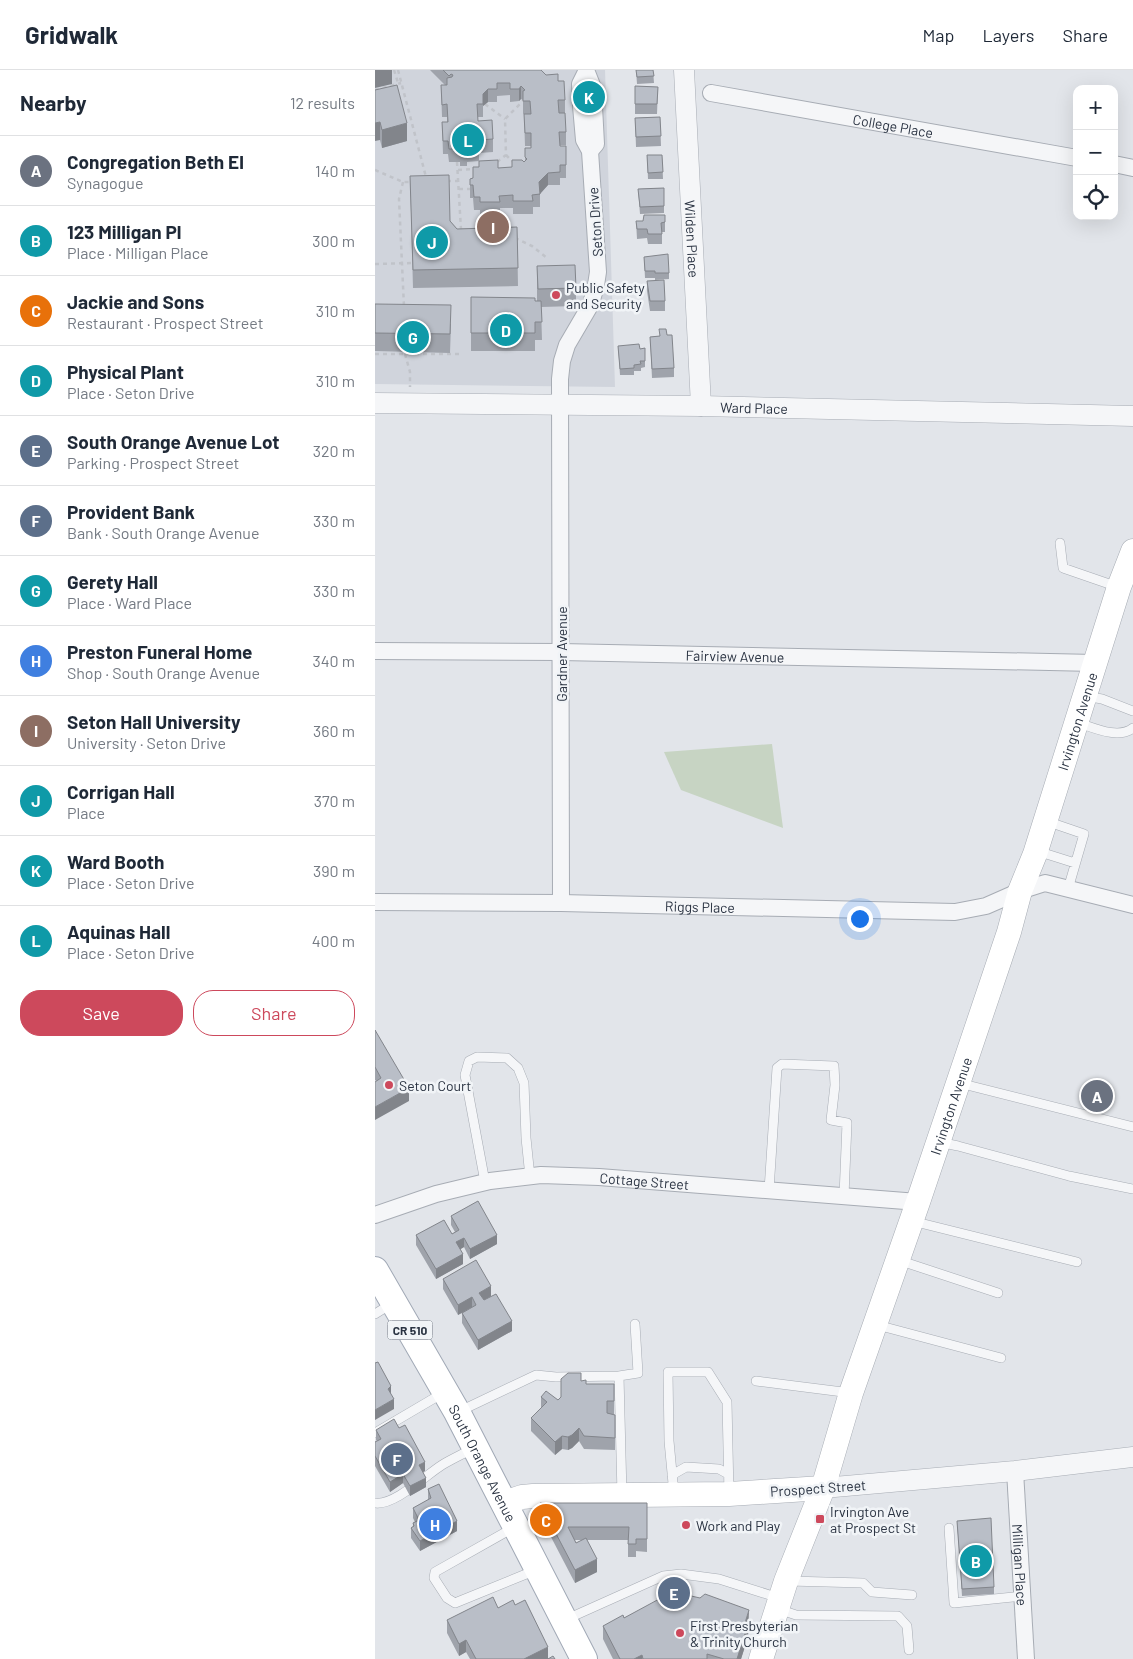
<!DOCTYPE html>
<meta charset="utf-8">
<style>
body{margin:0;font-family:Barlow,sans-serif;background:#f6f6f7;color:#1f2937}
.controls{position:absolute;right:15px;top:15px;display:grid;overflow:hidden;border-radius:10px;box-shadow:0 5px 20px #0002}
.controls button{width:45px;height:45px;display:grid;place-items:center;padding:0;border:0;border-bottom:1px solid #e0e1e3;background:#fff;color:#1f2937;font:25px sans-serif}
.you{position:absolute;left:484px;top:848px;width:18px;height:18px;margin:-12px;border:4px solid #fff;border-radius:50%;background:#1a73e8;box-shadow:0 0 0 8px #1a73e833}
.badge{display:grid;place-items:center;width:32px;height:32px;border-radius:50%;background:#cd495c;color:#fff;font-size:16px;font-weight:700}
.pin{position:absolute;translate:-50% -50%;border:2px solid #fff;box-shadow:0 1px 5px #0006}
.list{margin:0;padding:0;list-style:none}
h2{display:flex;justify-content:space-between;align-items:center;height:65px;margin:0;padding:0 20px;font-size:21px}
h2 small{font-size:16px;font-weight:400;color:#747a83}
.list li{display:grid;grid-template-columns:32px 1fr auto;gap:15px;align-items:center;box-sizing:border-box;height:70px;padding:0 20px;border-top:1px solid #e0e1e3}
.list b{display:block;font-size:19px;white-space:nowrap}
.list p{margin:0;font-size:16px;white-space:nowrap;color:#747a83}
.list em{font-size:16px;font-style:normal;color:#747a83}
.actions{display:flex;gap:10px;padding:15px 20px}
.actions a{flex:1;padding:11px 0;border:1px solid #cd495c;border-radius:20px;text-align:center;font-size:18px;color:#cd495c}
.actions .main{background:#cd495c;color:#fff}
.icon{flex:none;width:28px;height:28px;fill:none;stroke:currentColor;stroke-width:2;stroke-linecap:round;stroke-linejoin:round}
.map{position:relative;flex:none;width:758px;height:1589px;overflow:hidden}
header{display:flex;align-items:center;gap:30px;box-sizing:border-box;height:70px;padding:0 25px;background:#fff;border-bottom:1px solid #e0e1e3}
header strong{font-size:24px}
nav{display:flex;gap:28px;margin-inline-start:auto;font-size:18px}
main{display:flex}
aside{flex:1;background:#fff}
.map>svg:first-child{display:block}
.built{fill:#d0d4dc}
.green{fill:#c7d4c3}
.lines{fill:none;stroke-linecap:round;stroke-linejoin:round}
.service-casing{stroke:#a7acb4;stroke-width:10}
.minor-casing{stroke:#a7acb4;stroke-width:18}
.tertiary-casing{stroke:#a7acb4;stroke-width:21}
.secondary-casing{stroke:#a7acb4;stroke-width:25}
.primary-casing{stroke:#a1a9b6;stroke-width:28}
.path{stroke:#c0c3c9;stroke-width:2.5;stroke-dasharray:4 4;stroke-linecap:butt}
.service{stroke:#f5f6f8;stroke-width:9}
.minor{stroke:#f5f6f8;stroke-width:16}
.tertiary{stroke:#f5f6f8;stroke-width:20}
.secondary{stroke:#fff;stroke-width:24}
.primary{stroke:#fff;stroke-width:26}
.wall{fill:#9fa3ab;fill-rule:evenodd}
.shaded-wall{fill:#82858b}
.building{fill:#b9bec7;stroke:#82858b}
.poi-dot{fill:#cd495c;stroke:#f1f4f7;stroke-width:2}
.labels{text-anchor:middle;dominant-baseline:central;stroke-width:5;stroke-linejoin:round;paint-order:stroke}
.shield{fill:#f1f4f7;stroke:#666d78;stroke-width:1}
.shield-label{font-size:12px;font-weight:bold;fill:#2a3342}
.street-label{font-size:14px;fill:#2a3342;stroke:#f1f4f7}
.poi-label{font-size:14px;fill:#2a3342;stroke:#f1f4f7;text-anchor:start}
</style>
<header>
<strong>Gridwalk</strong>
<nav><a>Map</a><a>Layers</a><a>Share</a></nav>
</header>
<main>
<aside>
<h2>Nearby<small>12 results</small></h2>
<ul class="list">
<li><span class="badge" style="background:#6b7280">A</span><div><b>Congregation Beth El</b><p>Synagogue</p></div><em>140 m</em></li>
<li><span class="badge" style="background:#0f9aa8">B</span><div><b>123 Milligan Pl</b><p>Place · Milligan Place</p></div><em>300 m</em></li>
<li><span class="badge" style="background:#e8710a">C</span><div><b>Jackie and Sons</b><p>Restaurant · Prospect Street</p></div><em>310 m</em></li>
<li><span class="badge" style="background:#0f9aa8">D</span><div><b>Physical Plant</b><p>Place · Seton Drive</p></div><em>310 m</em></li>
<li><span class="badge" style="background:#5c6f8a">E</span><div><b>South Orange Avenue Lot</b><p>Parking · Prospect Street</p></div><em>320 m</em></li>
<li><span class="badge" style="background:#5c6f8a">F</span><div><b>Provident Bank</b><p>Bank · South Orange Avenue</p></div><em>330 m</em></li>
<li><span class="badge" style="background:#0f9aa8">G</span><div><b>Gerety Hall</b><p>Place · Ward Place</p></div><em>330 m</em></li>
<li><span class="badge" style="background:#3f7fe0">H</span><div><b>Preston Funeral Home</b><p>Shop · South Orange Avenue</p></div><em>340 m</em></li>
<li><span class="badge" style="background:#8d6e63">I</span><div><b>Seton Hall University</b><p>University · Seton Drive</p></div><em>360 m</em></li>
<li><span class="badge" style="background:#0f9aa8">J</span><div><b>Corrigan Hall</b><p>Place</p></div><em>370 m</em></li>
<li><span class="badge" style="background:#0f9aa8">K</span><div><b>Ward Booth</b><p>Place · Seton Drive</p></div><em>390 m</em></li>
<li><span class="badge" style="background:#0f9aa8">L</span><div><b>Aquinas Hall</b><p>Place · Seton Drive</p></div><em>400 m</em></li>
</ul>
<div class="actions"><a class="main">Save</a><a>Share</a></div>
</aside>
<div class="map">
<svg width="758" height="1589" viewBox="0 0 758 1589">
<rect width="100%" height="100%" fill="#e2e5ea"/>
<path class="built" d="M0,0H230L240,317L0,314Z"/>
<path class="green" d="M397,674L408,758L306,720L289,682Z"/>
<g class="lines">
<g class="service-casing">
<path id="service" d="M685,473L688,498L743,517
M710,626L727,629L758,641
M701,652C717,657 743,670 758,658
M671,751L709,764L693,819
M662,781L700,793
M584,1013L758,1057
M564,1072L583,1076L694,1106L758,1119
M110,1112L90,1005L94,991L102,987L132,988L143,998L149,1013L151,1068L155,1107
M394,1120L402,998L407,994L459,996L460,1015L456,1050L472,1053L469,1126
M537,1151L702,1192
M523,1190L623,1223
M0,1244L16,1234
M502,1255L626,1288
M244,1306L263,1303L260,1254
M381,1311L476,1323
M83,1342L161,1305L181,1307L244,1306L247,1425
M0,1363L68,1323
M297,1405L311,1397L344,1399L353,1404
M299,1424L294,1371L293,1302H333L352,1332L354,1424
M0,1433C19,1436 51,1405 67,1395C77,1389 88,1384 99,1378
M138,1458L60,1502L59,1508L72,1528L80,1533L161,1500
M574,1458L579,1533L648,1526
M414,1511L488,1513L497,1522L537,1525
M403,1539L421,1545L523,1546L532,1556L534,1580
M192,1549L288,1506L306,1504L344,1509L404,1528"/>
</g>
<g class="minor-casing">
<g id="minor">
<path d="M211,0L218,18L221,74L215,81"/>
<path id="s1" d="M336,23L702,88"/>
<path d="M739,94L758,98"/>
<path id="s2" d="M0,581L186,582L720,593"/>
<path id="s3" d="M0,832L186,833L580,842L611,836L645,821L670,813L758,835"/>
<path d="M186,833L185,309L187,291L192,275L216,234L221,215L223,202L215,81L209,70L206,36L205,14L211,2"/>
<path id="s4" d="M0,1145L61,1124L115,1111L166,1105L224,1107L543,1132"/>
<path id="s5" d="M640,1401L651,1589"/>
</g>
</g>
<g class="tertiary-casing">
<g id="tertiary">
<path id="s6" d="M309,0L326,336"/>
<path id="s7" d="M0,333L326,336L758,346"/>
<path d="M448,1418L640,1401L758,1387"/>
</g>
</g>
<g class="secondary-casing">
<g id="secondary">
<path d="M129,1433L147,1427L158,1426L354,1424L448,1418"/>
<path id="s8" d="M386,1589L411,1511L448,1418L476,1323L543,1132L634,862L645,821L660,784L744,517L758,481"/>
</g>
</g>
<g class="primary-casing">
<g id="primary">
<path id="s9" d="M0,1200L82,1342L209,1589"/>
</g>
</g>
<path class="path" d="M19,0L23,13
M23,0L51,107
M0,20L26,13
M110,34L130,49
M131,85L139,93
M82,92L86,160
M122,92L131,85L130,49L148,31
M0,100L28,112H37
M83,100L99,99
M72,111H83
M28,112L24,129L29,237
M84,119H96
M140,168L157,176L172,188
M0,194L38,193
M0,284H88
M30,284L35,302V317"/>
<use href="#service" class="service"/>
<use href="#minor" class="minor"/>
<use href="#tertiary" class="tertiary"/>
<use href="#secondary" class="secondary"/>
<use href="#primary" class="primary"/>
</g>
<path class="wall" d="M55,0H166L171,5L183,11L190,30V43H184L191,62V75H185L191,95V108H185V115H173L165,124V137H158V144H138V138H125V144L105,145V140H99L98,128H95V109L98,108L123,98L137,97L150,91V78H156V76H150L149,44H155H148V30L146,29L144,31L135,32V25L122,26V32H113L108,36V47H103V51L118,69V82L104,83V91L92,92V96H85V92H74L73,84H68L67,52H72V47H67L66,15H70Z
M261,0H278L279,13L262,14Z
M260,16L283,17L282,44H260Z
M0,20L32,71L7,78L5,70Z
M285,47L286,76L261,77L260,48Z
M272,85H287L288,109H273Z
M35,106L75,151L82,159L142,157L143,216L38,218Z
M289,118V143L265,144L263,119Z
M290,145V162H287V174H273L272,168L262,169L261,151H268Z
M269,187L294,203V209L280,210V208H270Z
M162,196L201,218V236L166,237L167,270H160V281H96V227L162,231Z
M272,211L290,231V241H275L272,221Z
M0,234L76,254L75,283L0,281Z
M292,265L299,298V307L277,308L275,267Z
M243,276L265,279L270,278V297L266,298V301H259V305H245Z
M0,960L34,1031L1,1011L0,1010Z
M76,1146L122,1174L95,1189L89,1177L85,1179L88,1194L61,1209L41,1175V1165L77,1164L80,1162L76,1155Z
M68,1209L116,1226L137,1261L103,1280L87,1253V1243L97,1237L83,1245L68,1219Z
M186,1309L206,1311L211,1314H239V1344H235L240,1345V1380L209,1379L204,1371L197,1378L193,1380L187,1379L180,1385L156,1361V1348L166,1338V1327L183,1330L186,1327Z
M24,1358L50,1401L48,1402L51,1417L35,1426L28,1413L15,1422L0,1396V1372L2,1371L1,1370V1360Z
M53,1419L82,1461L45,1481L36,1468V1458L38,1456V1453L40,1452L38,1448V1438L53,1430Z
M165,1433H272V1482L261,1481V1487H253V1470H212L222,1502L200,1513L165,1446ZM200,1470H207L201,1473Z
M582,1451L619,1517V1524L587,1526Z
M298,1528L374,1553L373,1567L366,1589H238L228,1569V1556Z
M140,1535L173,1589H180H95L91,1582L84,1586L72,1563V1550L123,1538Z"/>
<path class="shaded-wall" d="M0,0H17V14L0,18Z
M146,16V29L144,31V19Z
M113,19V32L108,36V24Z
M5,52V70L0,71V53Z
M32,53V71L7,78V60Z
M173,103V115L164,125V112Z
M34,1018V1031L0,1050V1037Z
M122,1165V1174L95,1189V1179Z
M89,1168V1177L81,1182V1172Z
M88,1184V1194L61,1209V1199Z
M116,1216V1226L104,1233V1223Z
M97,1227V1237L83,1245V1235Z
M137,1251V1261L103,1280V1270Z
M16,1316V1325L13,1319Z
M19,1329V1339L0,1350V1340Z
M204,1358V1371L197,1378L193,1380V1367Z
M187,1366V1379L180,1385V1372Z
M50,1392V1401L44,1404V1395Z
M28,1404V1413L15,1422V1412Z
M51,1408V1417L35,1426V1416Z
M82,1451V1461L45,1481V1471Z
M222,1489V1502L200,1513V1500Z
M374,1540L373,1567L366,1589H362L370,1553Z
M91,1570V1582L84,1586V1574Z
M173,1577V1589H149Z
M267,1585V1589H259Z"/>
<path class="building" d="M68,0H166L171,5L183,4V11H189L190,30H183L184,43H190L191,62H184L185,76H191V95H185V102L173,103L164,112L165,124L157,125L158,131H138V125L124,126L125,132H105V127H99L98,115H95V109L98,108V97H104V91L123,90V98L137,97V90H147L149,92L152,89L150,87V78H156V63H150L149,44H156L155,31H148V21L150,20L146,16L144,19H135V13H122V19H113L108,24V34H102L103,51L117,50L118,69L103,70L104,79H92V83H85V79H74L73,71H68L67,52H73L72,34L67,35L66,15H72V8L77,7L78,5L76,4L74,6Z
M261,0H278L279,6L262,7Z
M22,15L32,53L7,60L5,52L0,53V20Z
M260,16L283,17L282,34H260Z
M285,47L286,66L261,67L260,48Z
M272,85H287L288,102L273,103Z
M74,105L75,151L82,159L142,157L143,198L38,200L35,106Z
M289,118V136L265,137L263,119Z
M269,145H290V152L286,153L287,164H273L272,159H262L261,151H268Z
M293,184L294,203H280V201H270L269,187Z
M200,195L201,218L163,219L162,196Z
M289,210L290,231H275L272,211Z
M96,227L160,228V231H166L167,252H160V263H96Z
M0,234L76,235L75,264L0,263Z
M284,259H291L292,265H297L299,298L277,299L275,267L285,266Z
M264,274L265,279L270,278V291H265L266,294L259,295V298L245,299L243,276Z
M0,960L34,1018L0,1037V1012L6,1008L0,997Z
M103,1131L122,1165L95,1179L89,1168L81,1172L88,1184L61,1199L41,1165L69,1150L77,1164L84,1160L76,1146Z
M101,1190L116,1216L104,1223L109,1230L121,1224L137,1251L103,1270L87,1243L101,1235L97,1227L83,1235L68,1209Z
M3,1292L16,1316L13,1319L19,1329L0,1340V1293Z
M193,1303H206V1311L211,1310V1314H239V1331H232V1343L240,1345V1368L209,1366L204,1358L197,1365L193,1367L187,1366L180,1372L156,1348L172,1332L166,1327L171,1321L183,1330L186,1327V1309Z
M19,1349L24,1358L30,1355L50,1392L44,1395L51,1408L35,1416L28,1404L15,1412L0,1386V1372L6,1369L1,1360Z
M64,1414L82,1451L45,1471L36,1458L39,1456L38,1453L44,1450L38,1438L56,1428L53,1419Z
M165,1433H272V1469H261V1474H253L254,1457H193L201,1473L211,1468L222,1489L200,1500Z
M616,1448L619,1517L587,1519L582,1451Z
M330,1524L374,1540L370,1553L373,1554L362,1589H349L332,1584V1589H268L267,1585L259,1589H245L228,1556L248,1545L249,1548L286,1528L293,1529L294,1526H298V1528H301L312,1525L325,1528Z
M118,1527L123,1538L138,1530L140,1535L150,1530L173,1577L149,1589H101L91,1570L84,1574L72,1550Z
M178,1586L180,1589H173Z"/>
<g class="poi-dot">
<circle cx="181" cy="225" r="5"/>
<circle cx="14" cy="1015" r="5"/>
<rect x="440" y="1444" width="10" height="10" rx="2.5"/>
<circle cx="311" cy="1455" r="5"/>
<circle cx="305" cy="1563" r="5"/>
</g>
<g class="labels">
<rect class="shield" x="12.5" y="1250.5" width="45" height="19" rx="4"/>
<g class="shield-label">
<text x="35" y="1260">CR 510</text>
</g>
<g class="street-label">
<text stroke="none"><textPath href="#s1" startOffset="185">College Place</textPath></text>
<text transform="translate(220 152) rotate(-94)">Seton Drive</text>
<text stroke="none"><textPath href="#s6" startOffset="169">Wilden Place</textPath></text>
<text stroke="none"><textPath href="#s7" startOffset="379">Ward Place</textPath></text>
<text transform="translate(186 584) rotate(-90)">Gardner Avenue</text>
<text stroke="none"><textPath href="#s2" startOffset="360">Fairview Avenue</textPath></text>
<text stroke="none"><textPath href="#s8" startOffset="990">Irvington Avenue</textPath></text>
<text stroke="none"><textPath href="#s3" startOffset="325">Riggs Place</textPath></text>
<text stroke="none"><textPath href="#s8" startOffset="585">Irvington Avenue</textPath></text>
<text stroke="none"><textPath href="#s4" startOffset="275">Cottage Street</textPath></text>
<text stroke="none"><textPath href="#s9" startOffset="221">South Orange Avenue</textPath></text>
<text transform="translate(443 1418) rotate(-4)">Prospect Street</text>
<text stroke="none"><textPath href="#s5" startOffset="94">Milligan Place</textPath></text>
</g>
<g class="poi-label">
<text x="191" y="217">Public Safety<tspan x="191" dy="16">and Security</tspan></text>
<text x="24" y="1015">Seton Court</text>
<text x="455" y="1441">Irvington Ave<tspan x="455" dy="16">at Prospect St</tspan></text>
<text x="321" y="1455">Work and Play</text>
<text x="315" y="1555">First Presbyterian<tspan x="315" dy="16">&amp; Trinity Church</tspan></text>
</g>
</g>
</svg>
<div class="controls">
<button>+</button>
<button>−</button>
<button><svg class="icon" aria-label="locate" viewBox="0 0 24 24"><circle cx="12" cy="12" r="6"/><path d="M12 2v4M12 18v4M2 12h4M18 12h4"/></svg></button>
</div>
<div class="you"></div>
<div class="pin badge" style="left:722px;top:1026px;background:#6b7280">A</div>
<div class="pin badge" style="left:601px;top:1491px;background:#0f9aa8">B</div>
<div class="pin badge" style="left:171px;top:1450px;background:#e8710a">C</div>
<div class="pin badge" style="left:131px;top:260px;background:#0f9aa8">D</div>
<div class="pin badge" style="left:299px;top:1523px;background:#5c6f8a">E</div>
<div class="pin badge" style="left:22px;top:1389px;background:#5c6f8a">F</div>
<div class="pin badge" style="left:38px;top:267px;background:#0f9aa8">G</div>
<div class="pin badge" style="left:60px;top:1454px;background:#3f7fe0">H</div>
<div class="pin badge" style="left:118px;top:157px;background:#8d6e63">I</div>
<div class="pin badge" style="left:57px;top:172px;background:#0f9aa8">J</div>
<div class="pin badge" style="left:214px;top:27px;background:#0f9aa8">K</div>
<div class="pin badge" style="left:93px;top:70px;background:#0f9aa8">L</div>
</div>
</main>
